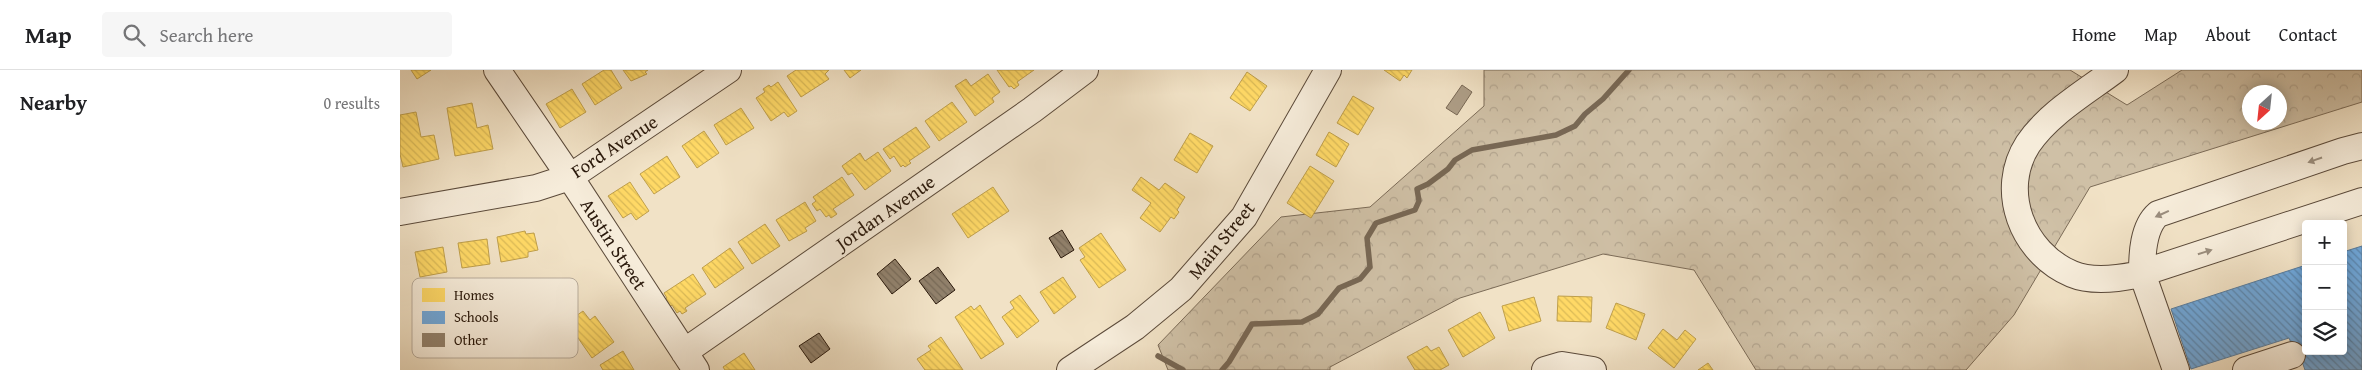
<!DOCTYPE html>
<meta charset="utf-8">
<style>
body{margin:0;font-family:"Gentium Book Plus",serif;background:#f6f6f6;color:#202124}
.controls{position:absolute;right:15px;bottom:15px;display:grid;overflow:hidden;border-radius:5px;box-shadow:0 2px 12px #0003}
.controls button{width:45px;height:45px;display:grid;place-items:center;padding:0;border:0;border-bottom:1px solid #e0e0e0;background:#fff;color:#202124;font:25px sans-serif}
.compass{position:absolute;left:1842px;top:15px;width:45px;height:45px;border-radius:50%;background:#fff;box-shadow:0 2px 12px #0003;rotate:207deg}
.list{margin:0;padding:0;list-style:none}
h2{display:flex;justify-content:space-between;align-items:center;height:65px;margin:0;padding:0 20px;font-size:21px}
h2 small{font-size:16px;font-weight:400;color:#757577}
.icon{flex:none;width:28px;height:28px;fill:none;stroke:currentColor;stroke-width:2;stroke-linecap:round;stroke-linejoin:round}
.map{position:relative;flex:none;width:1962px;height:300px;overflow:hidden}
header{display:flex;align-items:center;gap:30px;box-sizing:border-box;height:70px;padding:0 25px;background:#fff;border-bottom:1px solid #e0e0e0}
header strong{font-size:24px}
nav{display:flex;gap:28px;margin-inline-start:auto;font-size:18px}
.search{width:350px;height:45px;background:#f6f6f6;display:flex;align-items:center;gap:12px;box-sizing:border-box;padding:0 18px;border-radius:5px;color:#757577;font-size:19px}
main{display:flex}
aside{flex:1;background:#fff}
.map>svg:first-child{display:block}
.forest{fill:url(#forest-crowns);stroke:#7c6c58;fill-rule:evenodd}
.water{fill:#ad9d86;stroke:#786855}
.homes{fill:url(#homes-back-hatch);stroke:#bf9f4b}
.schools{fill:url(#schools-back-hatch);stroke:#5a7d9d}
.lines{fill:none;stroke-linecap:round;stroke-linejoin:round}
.stream{stroke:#786855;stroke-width:5.5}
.building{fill:url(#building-back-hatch);stroke:#29180b}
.minor-casing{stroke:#5b4a3a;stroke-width:28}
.minor{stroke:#f6ecda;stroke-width:26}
.oneway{fill:#9a8d7d}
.labels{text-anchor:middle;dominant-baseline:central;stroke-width:5;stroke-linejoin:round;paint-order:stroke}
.street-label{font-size:19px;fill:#29180b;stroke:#f6ecda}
.key{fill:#f6ecda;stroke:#b8ac9c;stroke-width:1}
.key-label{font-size:14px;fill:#29180b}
</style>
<header>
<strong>Map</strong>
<div class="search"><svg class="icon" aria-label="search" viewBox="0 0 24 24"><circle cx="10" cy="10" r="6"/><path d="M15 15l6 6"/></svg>Search here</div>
<nav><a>Home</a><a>Map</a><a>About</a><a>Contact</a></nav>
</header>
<main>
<aside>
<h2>Nearby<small>0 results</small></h2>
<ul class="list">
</ul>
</aside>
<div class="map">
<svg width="1962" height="300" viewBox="0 0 1962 300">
<defs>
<pattern id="forest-crowns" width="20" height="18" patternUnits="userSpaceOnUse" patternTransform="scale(1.25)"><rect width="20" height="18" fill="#cfc0a6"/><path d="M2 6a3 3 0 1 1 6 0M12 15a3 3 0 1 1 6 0" fill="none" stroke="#b2a48e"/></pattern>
<pattern id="homes-back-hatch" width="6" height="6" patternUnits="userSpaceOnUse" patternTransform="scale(1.25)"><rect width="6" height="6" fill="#ffd966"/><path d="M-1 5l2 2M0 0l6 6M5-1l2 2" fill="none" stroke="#dbba57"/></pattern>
<pattern id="schools-back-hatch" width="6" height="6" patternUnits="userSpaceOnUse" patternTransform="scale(1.25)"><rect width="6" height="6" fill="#6fa8dc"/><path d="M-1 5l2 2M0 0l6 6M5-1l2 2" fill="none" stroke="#5b88b1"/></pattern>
<pattern id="building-back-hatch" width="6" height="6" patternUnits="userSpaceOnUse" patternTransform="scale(1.25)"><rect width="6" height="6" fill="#91816c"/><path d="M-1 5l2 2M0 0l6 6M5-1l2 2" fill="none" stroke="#766957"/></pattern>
</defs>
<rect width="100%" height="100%" fill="#f1e2c6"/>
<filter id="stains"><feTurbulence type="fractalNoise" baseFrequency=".004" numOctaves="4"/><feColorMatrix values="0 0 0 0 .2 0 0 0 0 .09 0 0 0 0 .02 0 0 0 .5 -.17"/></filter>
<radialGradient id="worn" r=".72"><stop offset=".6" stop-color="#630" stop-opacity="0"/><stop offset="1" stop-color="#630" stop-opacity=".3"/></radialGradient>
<path class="forest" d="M1084,0H1670L1727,35L1782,0H1962V32L1690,117L1614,245L1566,300H1356L1294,200L1203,184L1060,228L930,297V300H768L758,275L881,147L970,137L1084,36ZM1850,22H1880V52H1850Z"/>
<path class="water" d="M1062,15L1072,22L1057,45L1046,38Z"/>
<path class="homes" d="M11,0H31L17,9Z
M204,0H211L222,18L195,35L182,14Z
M223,0H248L245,2L247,4L231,11Z
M396,0H429L425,4L429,9L401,27L387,6Z
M444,0H461L450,8Z
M597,0H634L617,12L619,15L614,19L611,16L609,17Z
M984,0H1012L1007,8L1004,5L1000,11Z
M847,2L867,16L850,41L830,28Z
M588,4L600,22L592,28L594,32L575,46L555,16L566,9L571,16Z
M378,12L397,41L388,47L384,42L371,51L356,28L365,22L363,19L369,15L371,17Z
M172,19L186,42L160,58L146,34Z
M953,26L974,38L958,65L937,53Z
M552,32L567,52L539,71L525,51Z
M72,33L77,58L88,55L93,79L55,86L47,38Z
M341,38L354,58L326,75L314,55Z
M16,42L21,67L34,65L39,89L3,97L0,84V45Z
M516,57L530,77L509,91L511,93L505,97L503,95L501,97L494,86L490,89L483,79Z
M304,61L319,83L297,98L282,76Z
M929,62L949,74L936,97L916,85Z
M790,63L813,76L797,103L774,90Z
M478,82L491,101L465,120L452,103L448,105L442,96L460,83L465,91Z
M267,86L280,107L254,124L240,104Z
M910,96L934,111L911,148L887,133Z
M442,107L454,125L433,139L437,144L431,148L429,145L426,147L420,139L417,141L412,134L416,131L413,127Z
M741,107L759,120L765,113L785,127L777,140L779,142L774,149L771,147L760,162L740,148L751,133L732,120Z
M230,112L249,141L236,150L231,143L223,148L208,126Z
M593,117L609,141L568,168L552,144Z
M405,132L416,151L405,158L407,161L389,171L376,150Z
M365,154L380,176L352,194L338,172Z
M125,161L126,164L134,163L138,180L128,182V187L101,192L97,167Z
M701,163L726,200L699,218L680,190L685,187L679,178Z
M87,169L90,194L62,198L58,173Z
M43,177L47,202L20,207L15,182Z
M330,178L344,198L315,218L302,198Z
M293,204L306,224L285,238L287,241L282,244L280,241L277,243L272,235L268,238L263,230L267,228L264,223Z
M663,207L676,227L654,244L640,222Z
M620,225L639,251L617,268L602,247L614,238L610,232Z
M1158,226L1192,227L1191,252L1157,251Z
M1134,227L1141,251L1109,261L1102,236Z
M1216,233L1245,244L1236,270L1206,258Z
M580,235L604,274L581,289L555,247L571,236L574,240Z
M183,241L190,250L195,246L214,272L192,288L176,265L168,271L159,258Z
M1080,242L1095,268L1063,287L1048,260Z
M1263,259L1277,270L1285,260L1296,269L1274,298L1248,278Z
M541,267L563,300H525L517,289L531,280L528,276Z
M1027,276L1031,281L1039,277L1049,295L1040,300H1015L1007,287Z
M223,281L234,300H203L200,295Z
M344,283L355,300H325L323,297Z
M1308,293L1313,300H1298Z"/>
<path class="schools" d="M1962,176V300H1905L1897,277L1893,278L1889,268L1791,299L1771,239L1906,195V281H1943V182Z"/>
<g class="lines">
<path class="stream" d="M758,286L783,300
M822,300L829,292L852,254L902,252L918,244L939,218L960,209L970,197L967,168L976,153L1015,140L1019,131L1017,119L1028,114L1048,99L1055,90L1072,80L1156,65L1175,56L1185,44L1203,29L1229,0"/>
</g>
<path class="building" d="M662,160L674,180L661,188L649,168Z
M495,189L511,209L492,224L477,204Z
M538,197L555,220L536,234L519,211Z
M419,263L430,279L411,293L399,276Z"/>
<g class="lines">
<g class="minor-casing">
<path id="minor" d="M97,0L170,107L296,300
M1715,0C1686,22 1649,43 1628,74C1598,120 1622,183 1672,204C1691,212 1716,209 1736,205L1962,131
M0,142L136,118L170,107L328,0
M284,282L632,40L685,0
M670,300L735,257L781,219L844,147L928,0
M1145,300L1162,295L1193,300
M1776,300L1742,203C1742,184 1743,157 1758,144L1943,81L1962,76
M1846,300L1892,285"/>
</g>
<use href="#minor" class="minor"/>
</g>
<defs><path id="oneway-solid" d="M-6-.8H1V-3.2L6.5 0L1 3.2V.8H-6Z" transform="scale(1.25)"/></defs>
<g class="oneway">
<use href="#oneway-solid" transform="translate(1915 90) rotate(161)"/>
<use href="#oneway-solid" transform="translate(1762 144) rotate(156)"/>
<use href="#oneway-solid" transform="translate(1805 182) rotate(-18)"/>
</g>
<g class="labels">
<g class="street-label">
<text transform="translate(214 76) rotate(-33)">Ford Avenue</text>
<text transform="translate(485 142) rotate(-35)">Jordan Avenue</text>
<text transform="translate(821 170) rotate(-51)">Main Street</text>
<text transform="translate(214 174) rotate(57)">Austin Street</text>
</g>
</g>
<rect x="12" y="208" width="166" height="80" rx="8" class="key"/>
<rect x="22" y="218" width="23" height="14" fill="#ffd966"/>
<rect x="22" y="241" width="23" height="13" fill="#6fa8dc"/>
<rect x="22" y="263" width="23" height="14" fill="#91816c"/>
<g class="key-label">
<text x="54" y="230">Homes</text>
<text x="54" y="252">Schools</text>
<text x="54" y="275">Other</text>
</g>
<rect width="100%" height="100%" filter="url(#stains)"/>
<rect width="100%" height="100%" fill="url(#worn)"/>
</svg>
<div class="controls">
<button>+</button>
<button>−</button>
<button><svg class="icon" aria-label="layers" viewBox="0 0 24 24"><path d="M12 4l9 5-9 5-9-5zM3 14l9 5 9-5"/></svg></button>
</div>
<svg class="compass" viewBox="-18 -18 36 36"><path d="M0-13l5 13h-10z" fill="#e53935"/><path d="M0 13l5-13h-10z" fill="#757577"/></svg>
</div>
</main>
